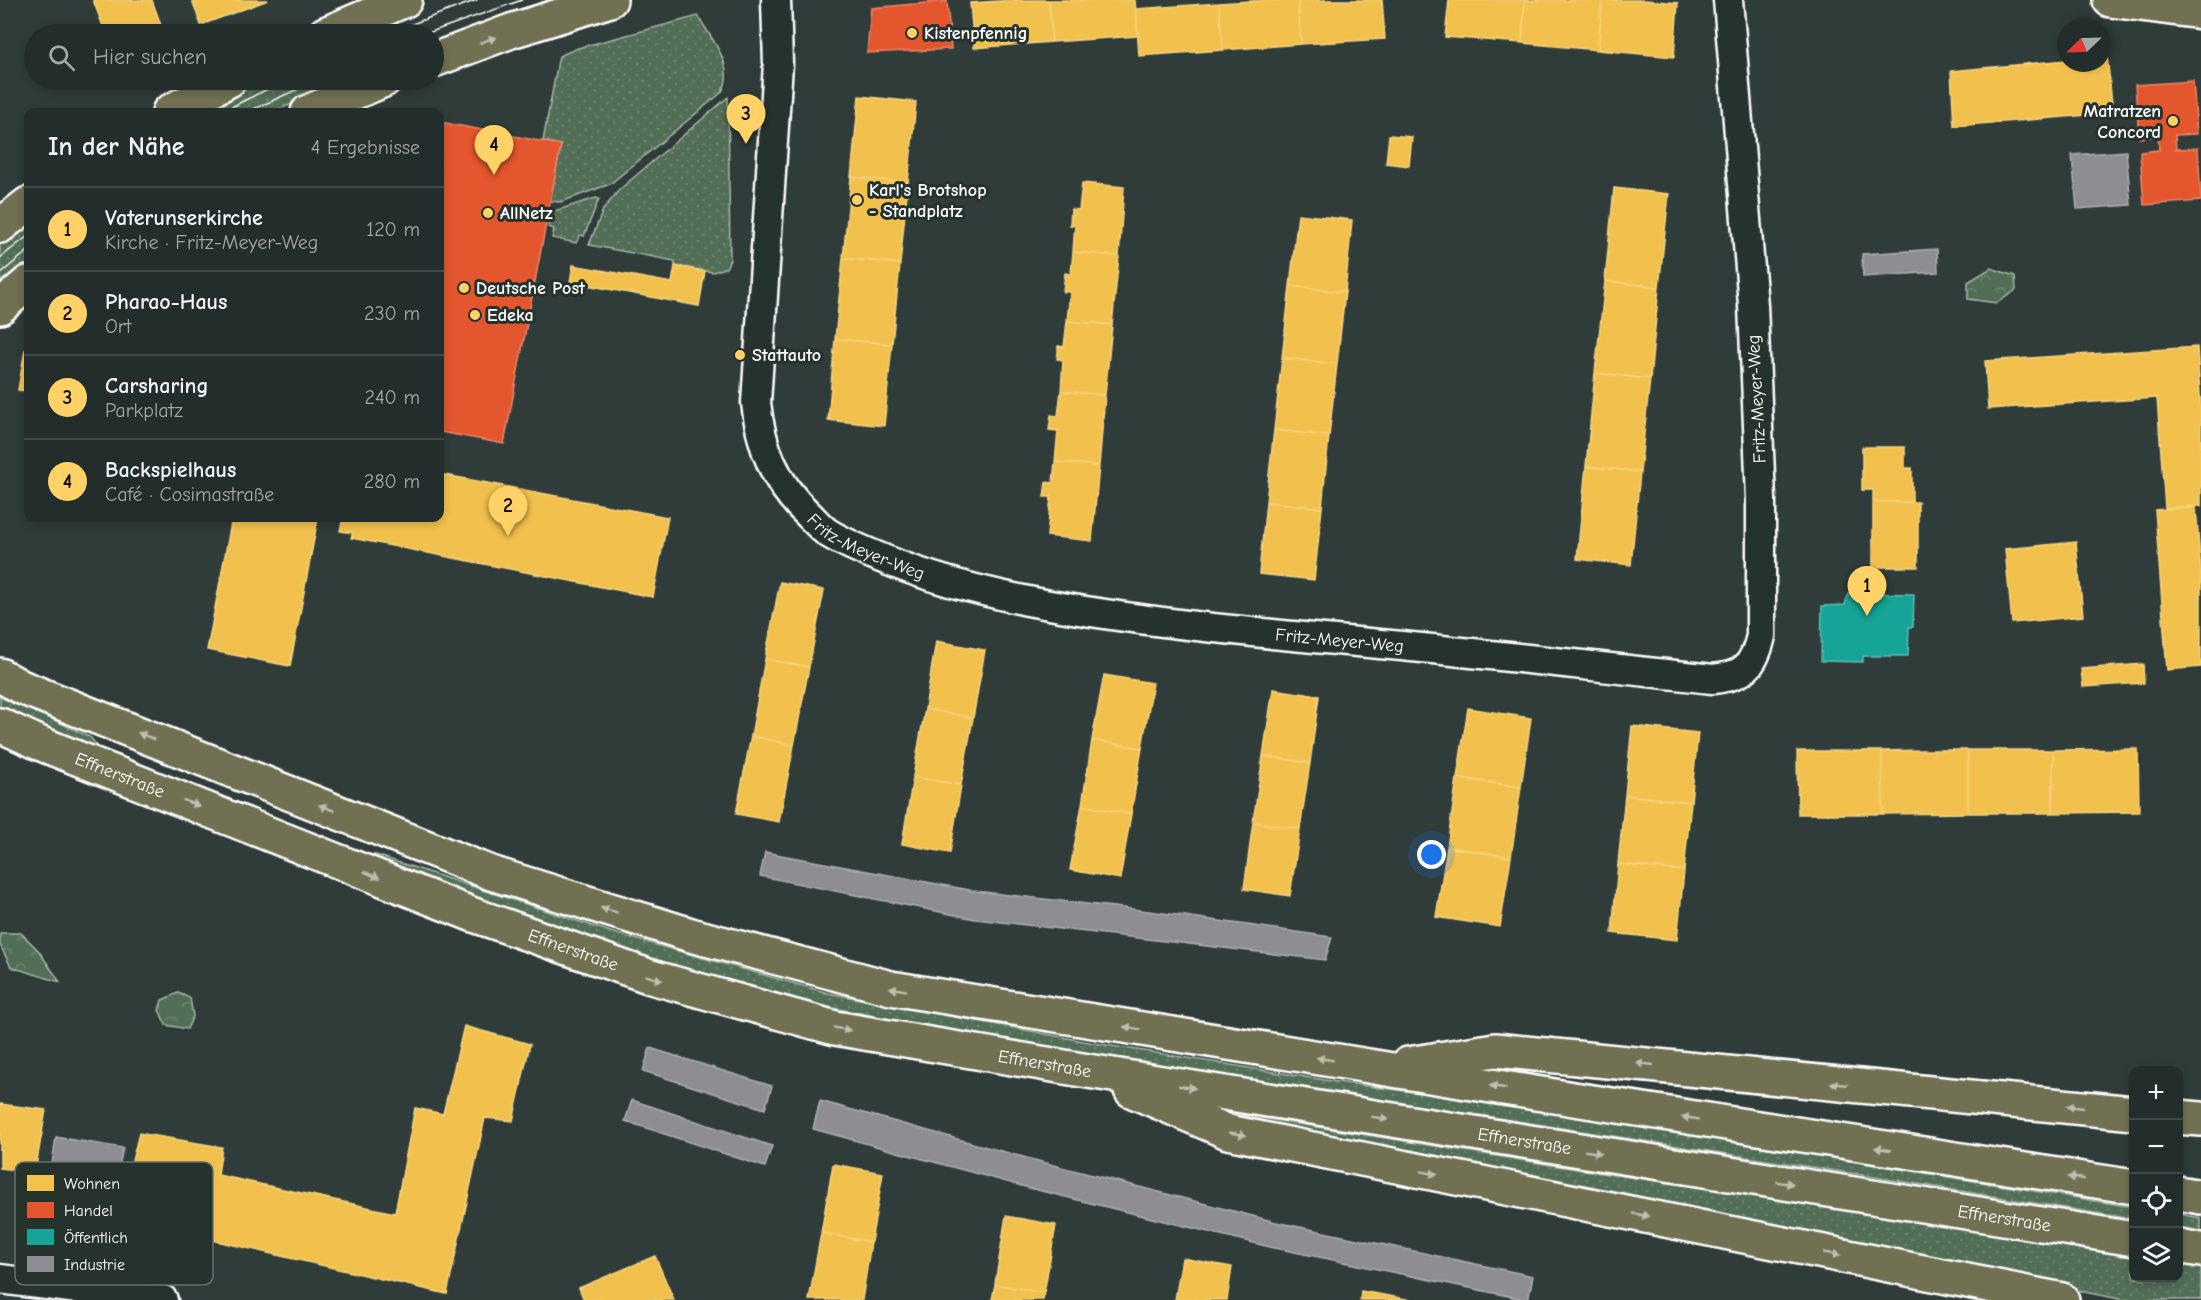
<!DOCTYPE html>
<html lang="de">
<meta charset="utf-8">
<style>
body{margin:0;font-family:"Comic Neue",sans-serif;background:#2f3937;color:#f1f3f6}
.controls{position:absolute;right:18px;bottom:18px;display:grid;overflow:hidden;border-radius:12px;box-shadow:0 3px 9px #0003}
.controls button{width:54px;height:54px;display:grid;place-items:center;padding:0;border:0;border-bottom:2px solid #404947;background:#232d2b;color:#f1f3f6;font:30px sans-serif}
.compass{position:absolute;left:2057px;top:18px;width:54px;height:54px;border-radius:50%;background:#232d2b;box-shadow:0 3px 9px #0003;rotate:247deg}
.you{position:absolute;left:1432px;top:855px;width:21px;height:21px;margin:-15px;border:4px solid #fff;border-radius:50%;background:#1a73e8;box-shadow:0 0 0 9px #1a73e833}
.badge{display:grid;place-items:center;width:39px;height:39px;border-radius:50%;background:#ffd166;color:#111;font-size:20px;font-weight:700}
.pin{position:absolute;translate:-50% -50px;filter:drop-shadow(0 2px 3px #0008)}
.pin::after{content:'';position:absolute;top:32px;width:21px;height:18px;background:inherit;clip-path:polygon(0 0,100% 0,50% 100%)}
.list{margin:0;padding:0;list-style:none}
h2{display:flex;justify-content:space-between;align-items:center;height:78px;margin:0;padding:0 24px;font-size:26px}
h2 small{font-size:20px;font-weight:400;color:#a3a8a9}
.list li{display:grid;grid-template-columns:39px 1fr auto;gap:18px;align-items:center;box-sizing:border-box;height:84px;padding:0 24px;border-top:2px solid #404947}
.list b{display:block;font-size:22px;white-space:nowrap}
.list p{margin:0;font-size:20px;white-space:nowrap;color:#a3a8a9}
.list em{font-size:20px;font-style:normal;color:#a3a8a9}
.icon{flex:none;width:33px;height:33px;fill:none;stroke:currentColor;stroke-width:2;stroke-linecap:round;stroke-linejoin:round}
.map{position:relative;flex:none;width:2201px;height:1300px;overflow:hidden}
.search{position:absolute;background:#232d2b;box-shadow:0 3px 9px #0003;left:24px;top:24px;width:420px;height:66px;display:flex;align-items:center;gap:15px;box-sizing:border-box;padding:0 21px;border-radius:33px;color:#a3a8a9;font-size:22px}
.panel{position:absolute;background:#232d2b;box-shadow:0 3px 9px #0003;left:24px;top:108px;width:420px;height:414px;border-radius:12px}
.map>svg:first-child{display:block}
.grass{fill:url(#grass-dots);stroke:#a8b6aa;stroke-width:1.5}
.park{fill:url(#park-crowns);stroke:#a8b6aa;stroke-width:1.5}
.homes{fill:#f2c14e;stroke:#f6d483;stroke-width:1.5}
.shops{fill:#e4572e;stroke:#ec896d;stroke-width:1.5}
.public{fill:#17a398;stroke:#5dbfb7;stroke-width:1.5}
.industry{fill:#8d8d92;stroke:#afafb3;stroke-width:1.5}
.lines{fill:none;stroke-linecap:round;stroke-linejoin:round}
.minor-casing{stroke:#fff;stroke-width:33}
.major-casing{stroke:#fff;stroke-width:38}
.highway-casing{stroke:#fff;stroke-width:38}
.minor{stroke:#26332d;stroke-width:28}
.major{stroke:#716f52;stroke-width:33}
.highway{stroke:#716f52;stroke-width:33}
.tram{stroke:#fff;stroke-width:1.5}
.oneway{fill:#bfbeb1}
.poi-dot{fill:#ffd166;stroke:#26332d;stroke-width:2}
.labels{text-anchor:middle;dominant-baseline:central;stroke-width:6;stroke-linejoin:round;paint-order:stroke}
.poi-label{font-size:18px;font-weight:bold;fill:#fff;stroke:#26332d;text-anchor:start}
.street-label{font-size:18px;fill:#fff;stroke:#26332d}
.key{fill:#26332d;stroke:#67706c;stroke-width:1.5}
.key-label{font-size:16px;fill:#fff}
</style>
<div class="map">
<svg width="2201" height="1300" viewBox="0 0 2201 1300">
<defs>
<pattern id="grass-dots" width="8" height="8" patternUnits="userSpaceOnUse" patternTransform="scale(1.5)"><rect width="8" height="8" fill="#526e56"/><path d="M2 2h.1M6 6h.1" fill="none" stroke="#6c846f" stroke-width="1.8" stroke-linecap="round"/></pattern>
<pattern id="park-crowns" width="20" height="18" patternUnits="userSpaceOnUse" patternTransform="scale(1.5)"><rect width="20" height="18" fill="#526e56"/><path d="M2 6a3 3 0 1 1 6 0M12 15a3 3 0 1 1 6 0" fill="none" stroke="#6c846f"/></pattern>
</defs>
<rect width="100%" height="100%" fill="#2f3c39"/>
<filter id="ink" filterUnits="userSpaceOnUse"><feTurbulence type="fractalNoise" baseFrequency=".0167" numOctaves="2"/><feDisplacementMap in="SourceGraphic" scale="12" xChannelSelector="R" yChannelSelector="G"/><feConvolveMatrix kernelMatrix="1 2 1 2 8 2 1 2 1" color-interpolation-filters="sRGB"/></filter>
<g filter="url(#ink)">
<path class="grass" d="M698,16C710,37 738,68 721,93L610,184L561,202L550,201L561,145L543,141L559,56L578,48Z
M255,80H352L272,112H193Z
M728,97L730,260L726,268L713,272L675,266V261L589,245L603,210L619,190Z
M596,198L599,199L584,236L580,235L576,243L552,238L554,229L548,227L551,212Z
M28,218V263L0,286V239Z
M0,694L90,737L99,748L83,749L0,709Z
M351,852L376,855L617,934L828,993L1094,1043L1337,1082L1488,1102L2133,1207V1219L1856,1174L1485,1116L1334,1097L1090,1058L824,1006L612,948L369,868Z
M1243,1115L1601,1173L1826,1205L2133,1255L2134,1278H2178L2179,1263L2201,1267V1300H2124L1234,1121Z
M2179,1214L2201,1218V1231L2179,1227Z"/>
<path class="park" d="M1991,268L2015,276L2016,290L1997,303L1968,299V282Z
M0,933H21L38,950L60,982L11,967L0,945Z
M178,993L190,998L193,1016L187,1029L166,1025L159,1010L162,1000Z"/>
<path class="homes" d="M93,0H152L164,34H106Z
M192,0H268L201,25Z
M1014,0H1049L1052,42L974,48L970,3Z
M1049,0H1135L1138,36L1052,42Z
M1268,0H1298L1301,44L1223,50L1219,3Z
M1298,0H1382L1385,39L1301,44Z
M1449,0H1525L1522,43L1445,37Z
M1525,0H1602L1598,50L1522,43Z
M1602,0H1645L1678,3L1674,57L1598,50Z
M1219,3L1223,50L1139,56L1136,9Z
M2107,56L2113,113L1954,126L1951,71L2066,60V63H2102V57Z
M859,96L916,102L908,183L851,177Z
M1389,135L1412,137L1409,166L1386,163Z
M851,177L908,183L900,264L843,258Z
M1082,183L1124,187L1119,256L1073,252L1075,225H1070L1071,209L1079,210Z
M1614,188L1669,194L1659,287L1605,281Z
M1298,214L1352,220L1345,292L1290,286Z
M1073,252L1119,256L1112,325L1067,321L1070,292H1063L1065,273L1071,274Z
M843,258L900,264L892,344L835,339Z
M573,265L672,283L675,266L705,271L699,306L570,282Z
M1605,281L1659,287L1650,379L1595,373Z
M1290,286L1345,292L1337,364L1282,358Z
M1067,321L1112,325L1105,395L1061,391L1063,360L1057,359L1058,353V346L1064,347Z
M835,339L892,344L884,426L828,420Z
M2197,347L2201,410V506L2165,508L2157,398L1988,409L1985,361Z
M25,350L28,351V411L24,410L27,391L18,390Z
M1282,358L1337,364L1329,436L1274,430Z
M1595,373L1650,379L1640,472L1586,466Z
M1061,391L1105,395L1099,466L1055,462L1058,431L1049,430L1051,415L1058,416Z
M1274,430L1329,436L1322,508L1266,502Z
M1862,447H1905V468H1912V502H1873V490H1862Z
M1055,462L1099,466L1092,541L1047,536L1051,497H1044L1046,482L1053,483Z
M1586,466L1640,472L1631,565L1577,559Z
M440,474L668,517L653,597L351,538L353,533L340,531L343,518H440Z
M1266,502L1322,508L1314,580L1259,574Z
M1873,502H1918V567H1873Z
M2196,507L2201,572V667L2167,670L2155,510Z
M232,518H318L290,666L207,650Z
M2076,542L2083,616L2012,623L2005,549Z
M780,582L824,590L809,667L765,659Z
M936,641L985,650L973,718L925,709Z
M765,659L809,667L794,745L751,736Z
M2143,664L2144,683L2083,687L2081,669Z
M1104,675L1153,683L1142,748L1092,740Z
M1273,689L1319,696L1310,763L1263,756Z
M1468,708L1531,718L1521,787L1457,778Z
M925,709L973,718L961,785L913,777Z
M1632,726L1698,733L1691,802L1625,795Z
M751,736L794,745L779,822L736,814Z
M1092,740L1142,748L1131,814L1082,805Z
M2138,749L2139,812L2053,813V750Z
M1921,750H1968V813L1883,814L1882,751Z
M1968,750H2053V813H1968Z
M1797,751H1882L1883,814H1798Z
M1263,756L1310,763L1300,829L1253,822Z
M913,777L961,785L950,853L902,844Z
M1457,778L1521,787L1511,857L1447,847Z
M1625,795L1691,802L1684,871L1618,864Z
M1082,805L1131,814L1120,879L1070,870Z
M1253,822L1300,829L1290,896L1244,889Z
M1447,847L1511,857L1500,927L1436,917Z
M1618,864L1684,871L1677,940L1612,933Z
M464,1026L530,1044L513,1121L485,1118L447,1294L207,1239L212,1208L126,1185L139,1133L222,1147L218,1175L395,1213L415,1108L443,1114Z
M0,1104L46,1110L35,1172L0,1168Z
M833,1164L883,1173L871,1242L821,1233Z
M1006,1216L1056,1225L1044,1293L995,1284Z
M821,1233L871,1242L862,1300H809Z
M655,1256L674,1300H584L579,1288Z
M1182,1258L1232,1267L1227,1300H1175Z
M995,1284L1044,1293L1043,1300H992Z
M1361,1291L1412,1300H1360Z"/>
<path class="shops" d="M947,1L951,49L867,53L871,8Z
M2193,81L2197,134L2175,135L2176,149L2198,148L2201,201L2144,205L2140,152L2159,150L2158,136L2139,138L2135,85Z
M440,122L561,145L504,444L440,432Z"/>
<path class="public" d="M1852,590H1857L1860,593L1914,594L1913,627H1909L1908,656H1863V662L1821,661L1822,606L1845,605L1847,596Z"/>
<path class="industry" d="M2126,151L2131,205L2077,209L2072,155Z
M1937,249L1938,272L1863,277L1862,254Z
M765,852L975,891L1149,911L1332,937L1325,960L975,919L760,876Z
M650,1048L772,1086L765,1109L643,1071Z
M632,1100L772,1146L765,1167L625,1121Z
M820,1101L1034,1160L1276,1222L1533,1276L1528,1300L1270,1247L1029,1188L813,1129Z
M56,1137L123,1148L108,1216L46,1204Z"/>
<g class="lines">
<g class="minor-casing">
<g id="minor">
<path id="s1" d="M776,0L778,64L756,403C761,447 775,484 809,515C815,521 821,528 828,533C846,544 866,552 886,560C932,579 979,591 1028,601C1148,624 1270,634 1391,645C1499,655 1606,668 1713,679C1744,676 1754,666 1761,636V499L1753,305L1728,0"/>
<path d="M0,1279L163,1300"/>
</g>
</g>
<g class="major-casing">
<path id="major" d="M2110,0L2201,12
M325,34L405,0
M434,60L511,31L610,0
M169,112L229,80
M308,112L384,80
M0,226L28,204
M0,307L28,283"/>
</g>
<g class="highway-casing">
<g id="highway">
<path d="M0,675L21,687L491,873L691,935L891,988L1491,1086L2134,1187"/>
<path id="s2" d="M0,725L39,743L471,914L651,977L835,1028L1088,1071L2134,1239"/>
<path d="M1408,1064L1495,1050L2134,1113"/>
<path d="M1131,1090L1228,1132L2062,1300"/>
<path d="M2178,1117L2201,1119"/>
<path d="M2178,1193L2201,1197"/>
<path d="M2178,1246L2201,1250"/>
</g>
</g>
<use href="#minor" class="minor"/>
<use href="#major" class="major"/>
<use href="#highway" class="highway"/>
<path class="tram" d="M385,34L477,0
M425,34L522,0
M221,112L286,80
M247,112L318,80
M0,258L28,236
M0,274L28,251"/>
</g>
<defs><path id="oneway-solid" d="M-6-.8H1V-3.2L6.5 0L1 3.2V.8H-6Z" transform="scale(1.5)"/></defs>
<g class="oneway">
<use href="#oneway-solid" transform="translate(488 40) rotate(-20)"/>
<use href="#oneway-solid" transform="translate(146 736) rotate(-158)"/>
<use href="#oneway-solid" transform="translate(191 803) rotate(22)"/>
<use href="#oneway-solid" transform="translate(327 808) rotate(-158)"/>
<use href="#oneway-solid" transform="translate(372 875) rotate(22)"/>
<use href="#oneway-solid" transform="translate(609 910) rotate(-163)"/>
<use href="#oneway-solid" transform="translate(654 978) rotate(17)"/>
<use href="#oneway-solid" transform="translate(898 989) rotate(-170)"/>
<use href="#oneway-solid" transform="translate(1132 1028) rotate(-171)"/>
<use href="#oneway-solid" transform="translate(842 1029) rotate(10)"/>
<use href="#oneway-solid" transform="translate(1325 1059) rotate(-171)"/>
<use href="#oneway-solid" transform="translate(1645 1064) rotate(-174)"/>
<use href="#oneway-solid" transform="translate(1839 1084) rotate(-174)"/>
<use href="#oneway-solid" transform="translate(1187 1087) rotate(9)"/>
<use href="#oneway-solid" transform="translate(1498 1087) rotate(-171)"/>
<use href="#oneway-solid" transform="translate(2075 1107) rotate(-174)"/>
<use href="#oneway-solid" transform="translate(1380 1118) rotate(9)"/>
<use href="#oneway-solid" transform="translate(1690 1118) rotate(-171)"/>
<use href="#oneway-solid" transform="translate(1238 1134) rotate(11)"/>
<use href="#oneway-solid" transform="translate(1883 1149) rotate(-171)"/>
<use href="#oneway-solid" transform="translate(1593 1152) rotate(9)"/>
<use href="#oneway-solid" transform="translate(1429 1173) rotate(11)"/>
<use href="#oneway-solid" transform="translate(2076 1178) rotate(-172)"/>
<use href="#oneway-solid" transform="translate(1785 1183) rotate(9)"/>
<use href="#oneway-solid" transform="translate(1641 1215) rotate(11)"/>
<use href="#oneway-solid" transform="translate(1832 1254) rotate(11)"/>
</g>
</g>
<g class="poi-dot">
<circle cx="912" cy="33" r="6"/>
<circle cx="2173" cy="121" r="6"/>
<circle cx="857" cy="200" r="6"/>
<circle cx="488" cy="213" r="6"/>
<circle cx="464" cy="288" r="6"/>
<circle cx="475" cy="315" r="6"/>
<circle cx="740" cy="355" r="6"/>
</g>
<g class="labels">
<g class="poi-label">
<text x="924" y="33">Kistenpfennig</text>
<text x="2161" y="111" text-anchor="end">Matratzen<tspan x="2161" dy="21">Concord</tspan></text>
<text x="869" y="190">Karl's Brotshop<tspan x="869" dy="21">- Standplatz</tspan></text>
<text x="500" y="213">AllNetz</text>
<text x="476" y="288">Deutsche Post</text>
<text x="487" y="315">Edeka</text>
<text x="752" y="355">Stattauto</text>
</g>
<g class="street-label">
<text transform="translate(1757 399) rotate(-93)">Fritz-Meyer-Weg</text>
<text stroke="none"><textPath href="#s1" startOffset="597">Fritz-Meyer-Weg</textPath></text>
<text stroke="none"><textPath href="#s1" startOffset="1083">Fritz-Meyer-Weg</textPath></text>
<text stroke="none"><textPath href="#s2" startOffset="130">Effnerstraße</textPath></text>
<text stroke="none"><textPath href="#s2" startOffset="616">Effnerstraße</textPath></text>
<text stroke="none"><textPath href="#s2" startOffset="1102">Effnerstraße</textPath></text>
<text stroke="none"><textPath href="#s2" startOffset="1588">Effnerstraße</textPath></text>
<text stroke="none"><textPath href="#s2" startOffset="2074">Effnerstraße</textPath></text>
</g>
</g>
<rect x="15" y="1162" width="198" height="123" rx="9" class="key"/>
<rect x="27" y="1175" width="27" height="16" fill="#f2c14e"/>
<rect x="27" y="1202" width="27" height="16" fill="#e4572e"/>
<rect x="27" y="1229" width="27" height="16" fill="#17a398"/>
<rect x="27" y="1256" width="27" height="16" fill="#8d8d92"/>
<g class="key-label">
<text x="64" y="1189">Wohnen</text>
<text x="64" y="1216">Handel</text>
<text x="64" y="1243">Öffentlich</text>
<text x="64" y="1270">Industrie</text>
</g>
</svg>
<div class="controls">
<button>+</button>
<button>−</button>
<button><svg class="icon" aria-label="locate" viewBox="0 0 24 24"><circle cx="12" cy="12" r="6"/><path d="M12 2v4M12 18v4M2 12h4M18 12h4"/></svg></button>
<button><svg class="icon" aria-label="layers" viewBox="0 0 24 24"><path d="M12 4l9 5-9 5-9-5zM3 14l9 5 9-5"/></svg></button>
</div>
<svg class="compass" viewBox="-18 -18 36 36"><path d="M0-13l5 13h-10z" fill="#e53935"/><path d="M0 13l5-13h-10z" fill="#a3a8a9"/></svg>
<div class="you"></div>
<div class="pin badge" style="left:1867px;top:616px">1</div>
<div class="pin badge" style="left:508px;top:536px">2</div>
<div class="pin badge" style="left:746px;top:144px">3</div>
<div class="pin badge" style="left:494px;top:175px">4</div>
<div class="search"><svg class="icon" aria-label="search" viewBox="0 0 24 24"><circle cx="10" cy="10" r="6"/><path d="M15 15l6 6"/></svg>Hier suchen</div>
<section class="panel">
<h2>In der Nähe<small>4 Ergebnisse</small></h2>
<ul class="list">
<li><span class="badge">1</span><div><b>Vaterunserkirche</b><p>Kirche · Fritz-Meyer-Weg</p></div><em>120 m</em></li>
<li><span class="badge">2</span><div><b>Pharao-Haus</b><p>Ort</p></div><em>230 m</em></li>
<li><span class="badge">3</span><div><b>Carsharing</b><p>Parkplatz</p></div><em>240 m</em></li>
<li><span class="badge">4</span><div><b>Backspielhaus</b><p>Café · Cosimastraße</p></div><em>280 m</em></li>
</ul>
</section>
</div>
